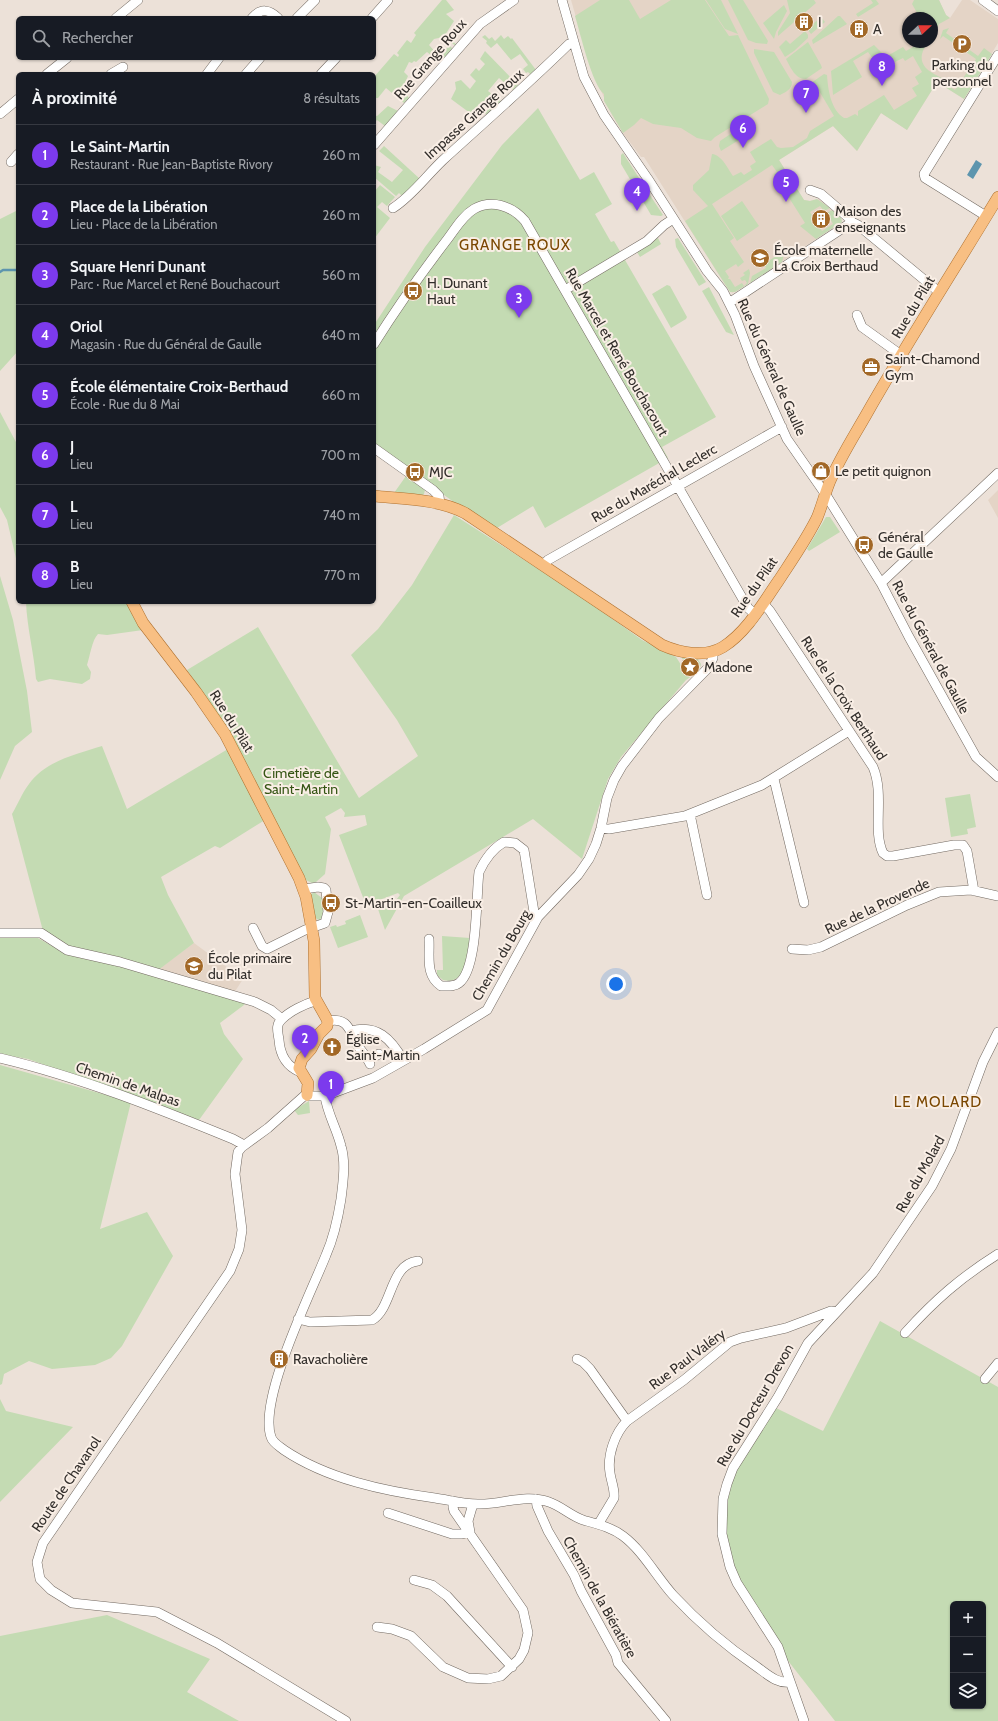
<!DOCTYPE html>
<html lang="fr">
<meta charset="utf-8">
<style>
body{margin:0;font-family:Cabin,sans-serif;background:#20242c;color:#f1f3f6}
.controls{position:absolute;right:12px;bottom:12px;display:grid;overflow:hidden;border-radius:6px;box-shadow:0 1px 3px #0004}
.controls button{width:36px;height:36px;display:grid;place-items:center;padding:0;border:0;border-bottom:1px solid #363941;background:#171b24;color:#f1f3f6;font:20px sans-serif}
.compass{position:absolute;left:902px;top:12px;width:36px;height:36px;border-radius:50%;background:#171b24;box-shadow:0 1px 3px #0004;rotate:68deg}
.you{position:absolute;left:616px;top:984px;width:14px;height:14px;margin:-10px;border:3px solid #fff;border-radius:50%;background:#1a73e8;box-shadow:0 0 0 6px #1a73e833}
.badge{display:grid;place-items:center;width:26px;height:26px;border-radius:50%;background:#7c3aed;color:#fff;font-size:13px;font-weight:700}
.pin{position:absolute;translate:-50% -33px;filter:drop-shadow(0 1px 2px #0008)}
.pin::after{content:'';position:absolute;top:21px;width:14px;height:12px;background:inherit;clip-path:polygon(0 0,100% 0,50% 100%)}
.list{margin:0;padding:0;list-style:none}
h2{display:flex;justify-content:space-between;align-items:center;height:52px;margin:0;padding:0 16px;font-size:17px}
h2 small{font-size:13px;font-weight:400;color:#9ea1a6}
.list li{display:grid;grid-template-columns:26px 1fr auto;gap:12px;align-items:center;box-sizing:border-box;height:60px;padding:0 16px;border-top:1px solid #363941}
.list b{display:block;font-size:15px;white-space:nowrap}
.list p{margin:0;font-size:13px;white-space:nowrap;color:#9ea1a6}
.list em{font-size:13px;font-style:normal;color:#9ea1a6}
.icon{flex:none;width:22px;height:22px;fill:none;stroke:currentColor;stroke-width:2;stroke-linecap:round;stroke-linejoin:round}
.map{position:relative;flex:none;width:998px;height:1721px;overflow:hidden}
.search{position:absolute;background:#171b24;box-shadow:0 1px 3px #0004;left:16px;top:16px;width:360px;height:44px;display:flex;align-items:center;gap:10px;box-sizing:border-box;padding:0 14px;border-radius:6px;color:#9ea1a6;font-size:15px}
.panel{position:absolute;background:#171b24;box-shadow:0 1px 3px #0004;left:16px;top:72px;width:360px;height:532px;border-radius:6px}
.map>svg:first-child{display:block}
.built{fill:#e4d4c6;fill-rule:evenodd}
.green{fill:#c4dbb3;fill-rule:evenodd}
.water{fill:#5d95ae}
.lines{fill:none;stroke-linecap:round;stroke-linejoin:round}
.stream{stroke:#5d95ae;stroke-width:2.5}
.minor-casing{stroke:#726961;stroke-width:10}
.major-casing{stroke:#af712f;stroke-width:12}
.minor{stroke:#fff;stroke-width:9}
.major{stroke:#f8bf83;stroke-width:11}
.labels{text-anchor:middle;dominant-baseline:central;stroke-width:4;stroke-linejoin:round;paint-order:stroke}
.poi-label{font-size:14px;fill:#322e2b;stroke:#f9eee5;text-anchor:start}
.street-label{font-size:14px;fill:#322e2b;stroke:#f9eee5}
.park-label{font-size:14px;fill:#355514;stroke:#f9eee5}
.neighbourhood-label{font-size:15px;letter-spacing:1px;fill:#7a4701;stroke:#f9eee5}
</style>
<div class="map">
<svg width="998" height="1721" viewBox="0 0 998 1721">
<rect width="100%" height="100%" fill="#ece1d8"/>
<path class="built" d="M571,0H939L946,15L950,18L962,0H970L998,19V43L964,99L937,82L907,130L881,113L857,151L833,126L779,160L804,200L810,201L819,199L841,218L842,222L737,291L732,293L724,283L644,157H641L623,133L612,115L591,69ZM908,18H932V42H908Z
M998,490V518L988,500Z
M194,943L243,979L234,993L213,985L209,986L159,969Z"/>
<path class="green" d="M442,0H446L454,10L446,14L454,21L445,35L457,45L456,46L443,37L434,39L429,45L440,57L449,45L453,49L440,62L427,52L416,62L414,61L412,63L409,62L404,72L408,76L403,87L405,93L409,98L404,103L386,88L378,98H374V77L394,54L398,57L399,55L397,53L407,40L411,43L416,35L414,33Z
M600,0H629L640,19L671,0H705L729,36L738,35L769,99L768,104L715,137L711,141L697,138L681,128L653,124L641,118L634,125L623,133L604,101V94C592,85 580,32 575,16Z
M706,0H721L738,34L725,29Z
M728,0H743L768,41L767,44L756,43L748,40Z
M787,0H814L816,3L778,36V32L790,13Z
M871,0H876L879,4L858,17L856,14L873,3Z
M914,0H939L946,15L950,18L939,24L932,36V18H920L912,4Z
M784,5L787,11L776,32L774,39L763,23Z
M838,16H840L847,24L813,44L812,40Z
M821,17L825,22L811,34L807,29Z
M949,28L946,33L978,56L984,48L992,54L964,99L937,82L907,130L881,113L857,151L833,126L779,160L804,200L810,201L817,199L830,208L824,211L820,206L810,212L822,231L833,224L827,213L832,210L841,218L842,222L816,239L800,226L805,223L774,174L777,172L772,165L712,204L734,238L730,241L744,262L738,267L736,264L725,271L729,277L728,279H730L735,287L742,283L744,286L747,283L745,280L742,281L740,278L745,275L743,273L749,269L750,273L748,284L735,292H730L685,221L708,206L693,190V185L709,170L712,154C722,155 728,169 733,176L741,172L744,175L752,170L750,166L756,162L750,152L771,139L777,147L781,148L793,147L807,138L810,131L834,116L818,89L806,96L808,85L824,74L827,75C828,90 831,110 844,118H847L855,114L858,116V111L884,95L894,110L917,96L912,88L919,84L915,77L922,72L913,56L905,61L903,58L895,62L889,55L903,47L906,51L922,42H928C926,45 923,50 922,54C919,69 936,75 947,80L945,84L955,90L976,59L943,36L940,39L943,30Z
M805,31L808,35V38L794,51L785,57L779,47L786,40L790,44Z
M485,35L489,39L492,37L495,41L501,35L504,39L508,36L511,39L512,38L536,70L531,75L528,72L526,73L523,69L528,65L520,54L511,60L497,43L491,48L486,43L487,41L482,37Z
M808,42L821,65L822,68L806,79C795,79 791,68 786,59Z
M874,45L889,60L885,62L880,55L873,59L868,52L853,61L862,77L833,95L831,71Z
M754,49L774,52L792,82C792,89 786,92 780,95L773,92L754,53Z
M485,51L518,85L513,90L499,78L488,91L502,102L487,115L480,109L474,116L451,99L456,89L455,82L461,80L470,89L476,81L470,75L476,68L479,71L485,64L480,59Z
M388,106L398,111L385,126L377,120L374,123V115L377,116Z
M538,108L580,180L594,172L612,204L595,214L611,242L614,241L716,417L662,447L668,458L545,528L533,506L497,528L458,505L374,445V351L382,338L374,332V325L425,247L502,145Z
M747,123L753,134L748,137L747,135L721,151L719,146L720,141Z
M384,146L420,179L403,197L399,193L396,196L374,177V165L381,167L378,172L392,182L403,170L379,151Z
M623,153L641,181L634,186L621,164V155Z
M380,185L395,197L387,206L382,202L377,207L390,218L374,239V192Z
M644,186L663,215L661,216L651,215L637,191Z
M742,201L759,226L737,241L721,216Z
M18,210V351L0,371V219Z
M658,238L661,244L640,257L637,252Z
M678,238L706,282L699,286L676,247L675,239Z
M779,254H784L782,262L750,283L752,276L766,268L764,264Z
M667,285L670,286L687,317L686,319L671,328L652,294Z
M709,287L734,335L726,332L702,291Z
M0,412L17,444L18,452V567L7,520L0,507Z
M406,476L425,490L424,494L421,496L394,493Z
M454,515L579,595L642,640L676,657L685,671H691L696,665L693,661L682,659L683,656L697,658L701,664L699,671L686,680L621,757L608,779L582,859L533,819L404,896L385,930L378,909L393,904L400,895L398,893L366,905L339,835L367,825L365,815L344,817L345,813L341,808L325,817L331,829L325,874L316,882L312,883L304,879L225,725L187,670L258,627L359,798L418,756L397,720L351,655L378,629L412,585Z
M826,517H830L840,532L809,551L807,549Z
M0,576L13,620L27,691L32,732L15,746L0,780Z
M26,602H127L143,630L107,635L98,634C92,640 90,656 87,665L91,672L90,679L82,684L50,679L38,682L36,679C34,653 27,628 26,602Z
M102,746L127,809L228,749L265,820L220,848L215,846L161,877L168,895L194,943L157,971L61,945L43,931L12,814C18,804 22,793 29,784C45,761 77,754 102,746Z
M970,794L976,827L967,829L968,834L951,837L945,798Z
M314,892L322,898L324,903L322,918L319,920L315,918L310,895Z
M360,915L368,937L338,948L330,927L336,925L337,927L346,924L345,921Z
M442,936L470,938C469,954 466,986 443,980L437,975V970H443Z
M36,937L61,951L178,982L248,1002L220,1023L224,1034L243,1059L199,1120L28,1059L0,1054V938Z
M0,1065L131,1102L100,1229L147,1212L173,1256L122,1346L111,1358L95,1365L52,1369L29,1361L4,1374L2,1384L0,1385Z
M309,1101L310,1113L298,1115L294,1110Z
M880,1321L998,1387V1721H835L775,1644L724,1559L721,1493L776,1408L823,1431ZM953,1604H983V1706H953Z
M0,1399L6,1411L73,1427L0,1502Z
M107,1615L210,1659L187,1692L239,1721H0V1636Z"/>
<path class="water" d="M976,160L982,164L973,179L967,175Z"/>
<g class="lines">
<path class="stream" d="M0,272L3,270H18"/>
<g class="minor-casing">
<path id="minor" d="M562,0L584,77L604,115L648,179L707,271L723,291L735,315L754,366L787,439L826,495L881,583L909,637L976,757L998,777
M983,0L998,11
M116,18L138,0
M252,18C261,8 269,9 278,18
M297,18L315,0
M372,18L388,0
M47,74L67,58
M111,74L123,67
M207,74L219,58
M246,74L260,58
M321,74L336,58
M0,114L18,99
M374,145L480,24L514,0
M11,162L18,154
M810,190L821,194L849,218L852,222L858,225L939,292
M393,208C412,196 426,176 443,160C485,122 528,84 569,44L574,42
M986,216L925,178L924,174L998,55
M565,290L647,241L664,225L673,219
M729,303L852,222
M857,315L862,327L901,355
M374,344C396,309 420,275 446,241C454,231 462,216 474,209C492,199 512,206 525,221L748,608L755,614
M374,448L433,490L439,496L440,504
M543,565L548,560L782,427
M881,583L998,473
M763,603L770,611L873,767C885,795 872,830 883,853L887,856H893L954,845H963L967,851L974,891
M774,779L804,903
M690,814L707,895
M601,828L609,829L685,816L762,785L849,731
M253,928L262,946L267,949L305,930L325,923L328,912L326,890L324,888L318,887L304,889
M0,933H41L67,950L120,962L255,1002L271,1010L282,1019
M429,939C430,957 425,975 441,986C448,986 454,987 459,983C478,969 476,896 479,872C485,859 492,849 504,842L515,843L524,850L534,912L538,917
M792,949L808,950L821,947L907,905L939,892L971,890L998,896
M328,1021C350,1017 349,1032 358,1046C362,1052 367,1057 370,1064
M351,1031C377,1024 391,1039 403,1060
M0,1058C80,1077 157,1108 233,1139L244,1145
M368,1060L379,1054
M300,1072C286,1066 280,1054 279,1040C278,1032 275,1025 282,1019C290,1011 305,1004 315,1001
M325,1096C327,1113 337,1129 341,1146C346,1162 343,1183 341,1199C338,1218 334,1237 326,1255C311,1293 258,1399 271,1437C273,1443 279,1446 284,1450C327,1479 384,1491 435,1498C449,1500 463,1504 478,1504C501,1505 526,1493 549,1502C561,1506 571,1516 583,1520C597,1524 611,1527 623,1536C643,1551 656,1576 673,1595C698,1622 726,1646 757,1667C767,1674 777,1684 790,1682
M298,1319L310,1322L372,1320C393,1308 389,1264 418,1261
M905,1333C935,1300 960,1278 998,1254
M577,1359L583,1362L590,1369L627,1421
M985,1379L998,1363
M536,1499L537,1506L548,1531L574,1575L581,1591L616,1655L618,1663L666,1721
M388,1513L452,1534H461L470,1532
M599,1523L614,1498C615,1489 611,1481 610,1473C607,1455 615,1433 627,1421L684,1380L730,1342L741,1338L786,1328L831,1311L836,1312
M470,1532L468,1521L473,1504
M414,1580L432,1585L447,1596L512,1667
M377,1627L392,1629L411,1636L443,1667L468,1678L488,1679L501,1676L519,1659L524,1650L528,1633L523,1610L454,1511L453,1507V1501
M346,1721L217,1643L157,1612L72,1603L51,1590L40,1579L37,1562L43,1543L230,1271L239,1249L242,1230L235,1174L238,1152L242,1147L268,1128L304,1096H325L373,1078L424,1049L487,1010L538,917L578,875L589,859L596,844L601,828L607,798L614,780L622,766L659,718L708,668L713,658V651
M804,1721L778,1647L737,1583L730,1567L722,1534L723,1499L727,1484L733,1468L778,1397L808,1343L873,1273L932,1186L951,1149L983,1062L998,1032"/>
</g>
<g class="major-casing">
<path id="major" d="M374,496C404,499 438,499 465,513L662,645C680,653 705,658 723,647C747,632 763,603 779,580C792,560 806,540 817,518C822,506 825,493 830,481C840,458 854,436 866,415C908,341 954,270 998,197
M132,602L143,623L196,692L225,734L299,878L306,897L314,941L315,998L328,1021L327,1026L319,1034L311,1049L302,1059L299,1068L308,1083L307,1095"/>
</g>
<use href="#minor" class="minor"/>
<use href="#major" class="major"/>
</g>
<defs>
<g id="building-disc" transform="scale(1)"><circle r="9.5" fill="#a26827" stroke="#f9eee5"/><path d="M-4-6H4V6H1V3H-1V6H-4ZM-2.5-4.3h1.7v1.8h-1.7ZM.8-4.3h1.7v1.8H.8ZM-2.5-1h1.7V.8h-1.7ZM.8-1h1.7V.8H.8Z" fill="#fff"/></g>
<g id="parking-disc" transform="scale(1)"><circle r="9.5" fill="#a26827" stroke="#f9eee5"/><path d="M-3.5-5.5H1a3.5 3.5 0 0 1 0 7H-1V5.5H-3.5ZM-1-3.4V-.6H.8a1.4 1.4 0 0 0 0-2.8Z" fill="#fff"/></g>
<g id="school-disc" transform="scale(1)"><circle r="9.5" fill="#a26827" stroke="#f9eee5"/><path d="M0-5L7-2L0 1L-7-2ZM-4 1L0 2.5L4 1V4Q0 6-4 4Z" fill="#fff"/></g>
<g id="bus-disc" transform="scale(1)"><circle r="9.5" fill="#a26827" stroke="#f9eee5"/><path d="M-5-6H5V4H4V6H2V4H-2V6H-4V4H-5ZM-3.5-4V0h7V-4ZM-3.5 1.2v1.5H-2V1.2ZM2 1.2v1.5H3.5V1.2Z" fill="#fff"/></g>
<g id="office-disc" transform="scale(1)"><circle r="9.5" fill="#a26827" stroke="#f9eee5"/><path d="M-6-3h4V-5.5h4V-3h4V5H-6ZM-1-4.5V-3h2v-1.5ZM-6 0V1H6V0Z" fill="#fff"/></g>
<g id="shop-disc" transform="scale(1)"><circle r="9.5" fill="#a26827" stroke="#f9eee5"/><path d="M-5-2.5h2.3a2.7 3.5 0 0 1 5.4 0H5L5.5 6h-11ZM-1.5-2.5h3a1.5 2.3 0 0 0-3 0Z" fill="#fff"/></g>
<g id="sight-disc" transform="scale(1)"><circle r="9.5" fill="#a26827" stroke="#f9eee5"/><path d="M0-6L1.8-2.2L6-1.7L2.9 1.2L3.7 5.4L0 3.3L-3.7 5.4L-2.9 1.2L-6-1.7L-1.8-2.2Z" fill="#fff"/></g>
<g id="church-disc" transform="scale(1)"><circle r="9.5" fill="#a26827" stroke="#f9eee5"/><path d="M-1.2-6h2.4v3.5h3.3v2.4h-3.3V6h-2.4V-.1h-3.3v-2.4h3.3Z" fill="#fff"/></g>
</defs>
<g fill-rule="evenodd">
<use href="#building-disc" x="804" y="22"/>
<use href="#building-disc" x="859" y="29"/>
<use href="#parking-disc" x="962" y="44"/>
<use href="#building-disc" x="821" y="219"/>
<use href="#school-disc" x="760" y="258"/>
<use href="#bus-disc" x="413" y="291"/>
<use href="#office-disc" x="871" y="367"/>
<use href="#shop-disc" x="821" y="471"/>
<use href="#bus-disc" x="415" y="472"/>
<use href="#bus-disc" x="864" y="545"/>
<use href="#sight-disc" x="690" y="667"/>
<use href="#bus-disc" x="331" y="903"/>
<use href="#school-disc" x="194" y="966"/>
<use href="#church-disc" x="332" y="1047"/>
<use href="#building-disc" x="279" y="1359"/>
</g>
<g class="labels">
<g class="poi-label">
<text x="818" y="22">I</text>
<text x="873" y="29">A</text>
<text x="962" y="65" text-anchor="middle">Parking du<tspan x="962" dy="16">personnel</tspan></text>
<text x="835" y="211">Maison des<tspan x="835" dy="16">enseignants</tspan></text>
<text x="774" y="250">École maternelle<tspan x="774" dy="16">La Croix Berthaud</tspan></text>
<text x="427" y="283">H. Dunant<tspan x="427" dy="16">Haut</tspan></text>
<text x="885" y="359">Saint-Chamond<tspan x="885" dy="16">Gym</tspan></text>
<text x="835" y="471">Le petit quignon</text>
<text x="429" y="472">MJC</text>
<text x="878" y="537">Général<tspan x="878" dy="16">de Gaulle</tspan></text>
<text x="704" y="667">Madone</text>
<text x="345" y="903">St-Martin-en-Coailleux</text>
<text x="208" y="958">École primaire<tspan x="208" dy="16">du Pilat</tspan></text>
<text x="346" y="1039">Église<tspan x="346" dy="16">Saint-Martin</tspan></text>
<text x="293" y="1359">Ravacholière</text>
</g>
<g class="street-label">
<text transform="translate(430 59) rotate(-49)">Rue Grange Roux</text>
<text transform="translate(474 114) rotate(-42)">Impasse Grange Roux</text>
<text transform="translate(913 307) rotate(-59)">Rue du Pilat</text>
<text transform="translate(617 352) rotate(60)">Rue Marcel et René Bouchacourt</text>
<text transform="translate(772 367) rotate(66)">Rue du Général de Gaulle</text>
<text transform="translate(654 483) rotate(-30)">Rue du Maréchal Leclerc</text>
<text transform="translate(754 587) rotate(-55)">Rue du Pilat</text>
<text transform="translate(931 647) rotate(62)">Rue du Général de Gaulle</text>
<text transform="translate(844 698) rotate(57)">Rue de la Croix Berthaud</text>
<text transform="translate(232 721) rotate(58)">Rue du Pilat</text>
<text transform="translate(877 906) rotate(-25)">Rue de la Provende</text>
<text transform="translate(501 955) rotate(-60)">Chemin du Bourg</text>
<text transform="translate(128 1084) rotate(19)">Chemin de Malpas</text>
<text transform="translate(920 1174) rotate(-61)">Rue du Molard</text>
<text transform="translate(687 1359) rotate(-37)">Rue Paul Valéry</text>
<text transform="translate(755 1405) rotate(-60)">Rue du Docteur Drevon</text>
<text transform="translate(66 1484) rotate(-56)">Route de Chavanol</text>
<text transform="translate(600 1597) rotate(61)">Chemin de la Biératière</text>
</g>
<g class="park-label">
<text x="301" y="773">Cimetière de<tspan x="301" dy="16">Saint-Martin</tspan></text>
</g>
<g class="neighbourhood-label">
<text x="515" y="245">GRANGE ROUX</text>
<text x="938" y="1102">LE MOLARD</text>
</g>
</g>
</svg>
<div class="controls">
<button>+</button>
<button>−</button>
<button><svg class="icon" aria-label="layers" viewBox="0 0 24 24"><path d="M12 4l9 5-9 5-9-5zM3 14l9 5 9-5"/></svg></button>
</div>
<svg class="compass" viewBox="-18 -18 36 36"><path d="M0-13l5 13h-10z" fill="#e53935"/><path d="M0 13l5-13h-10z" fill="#9ea1a6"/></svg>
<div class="you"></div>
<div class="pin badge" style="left:331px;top:1104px">1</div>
<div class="pin badge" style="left:305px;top:1058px">2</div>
<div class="pin badge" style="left:519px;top:318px">3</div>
<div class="pin badge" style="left:637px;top:211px">4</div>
<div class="pin badge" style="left:786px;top:202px">5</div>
<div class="pin badge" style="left:743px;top:148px">6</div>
<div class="pin badge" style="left:806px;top:113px">7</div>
<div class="pin badge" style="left:882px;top:86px">8</div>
<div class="search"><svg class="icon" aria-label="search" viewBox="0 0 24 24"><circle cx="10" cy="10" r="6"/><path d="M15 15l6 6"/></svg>Rechercher</div>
<section class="panel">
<h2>À proximité<small>8 résultats</small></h2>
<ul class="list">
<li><span class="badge">1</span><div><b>Le Saint-Martin</b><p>Restaurant · Rue Jean-Baptiste Rivory</p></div><em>260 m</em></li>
<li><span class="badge">2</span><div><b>Place de la Libération</b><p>Lieu · Place de la Libération</p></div><em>260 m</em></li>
<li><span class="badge">3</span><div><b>Square Henri Dunant</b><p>Parc · Rue Marcel et René Bouchacourt</p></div><em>560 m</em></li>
<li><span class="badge">4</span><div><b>Oriol</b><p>Magasin · Rue du Général de Gaulle</p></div><em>640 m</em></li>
<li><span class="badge">5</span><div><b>École élémentaire Croix-Berthaud</b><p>École · Rue du 8 Mai</p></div><em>660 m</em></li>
<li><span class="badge">6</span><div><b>J</b><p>Lieu</p></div><em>700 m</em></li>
<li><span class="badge">7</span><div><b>L</b><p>Lieu</p></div><em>740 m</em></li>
<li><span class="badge">8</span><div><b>B</b><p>Lieu</p></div><em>770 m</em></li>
</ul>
</section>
</div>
